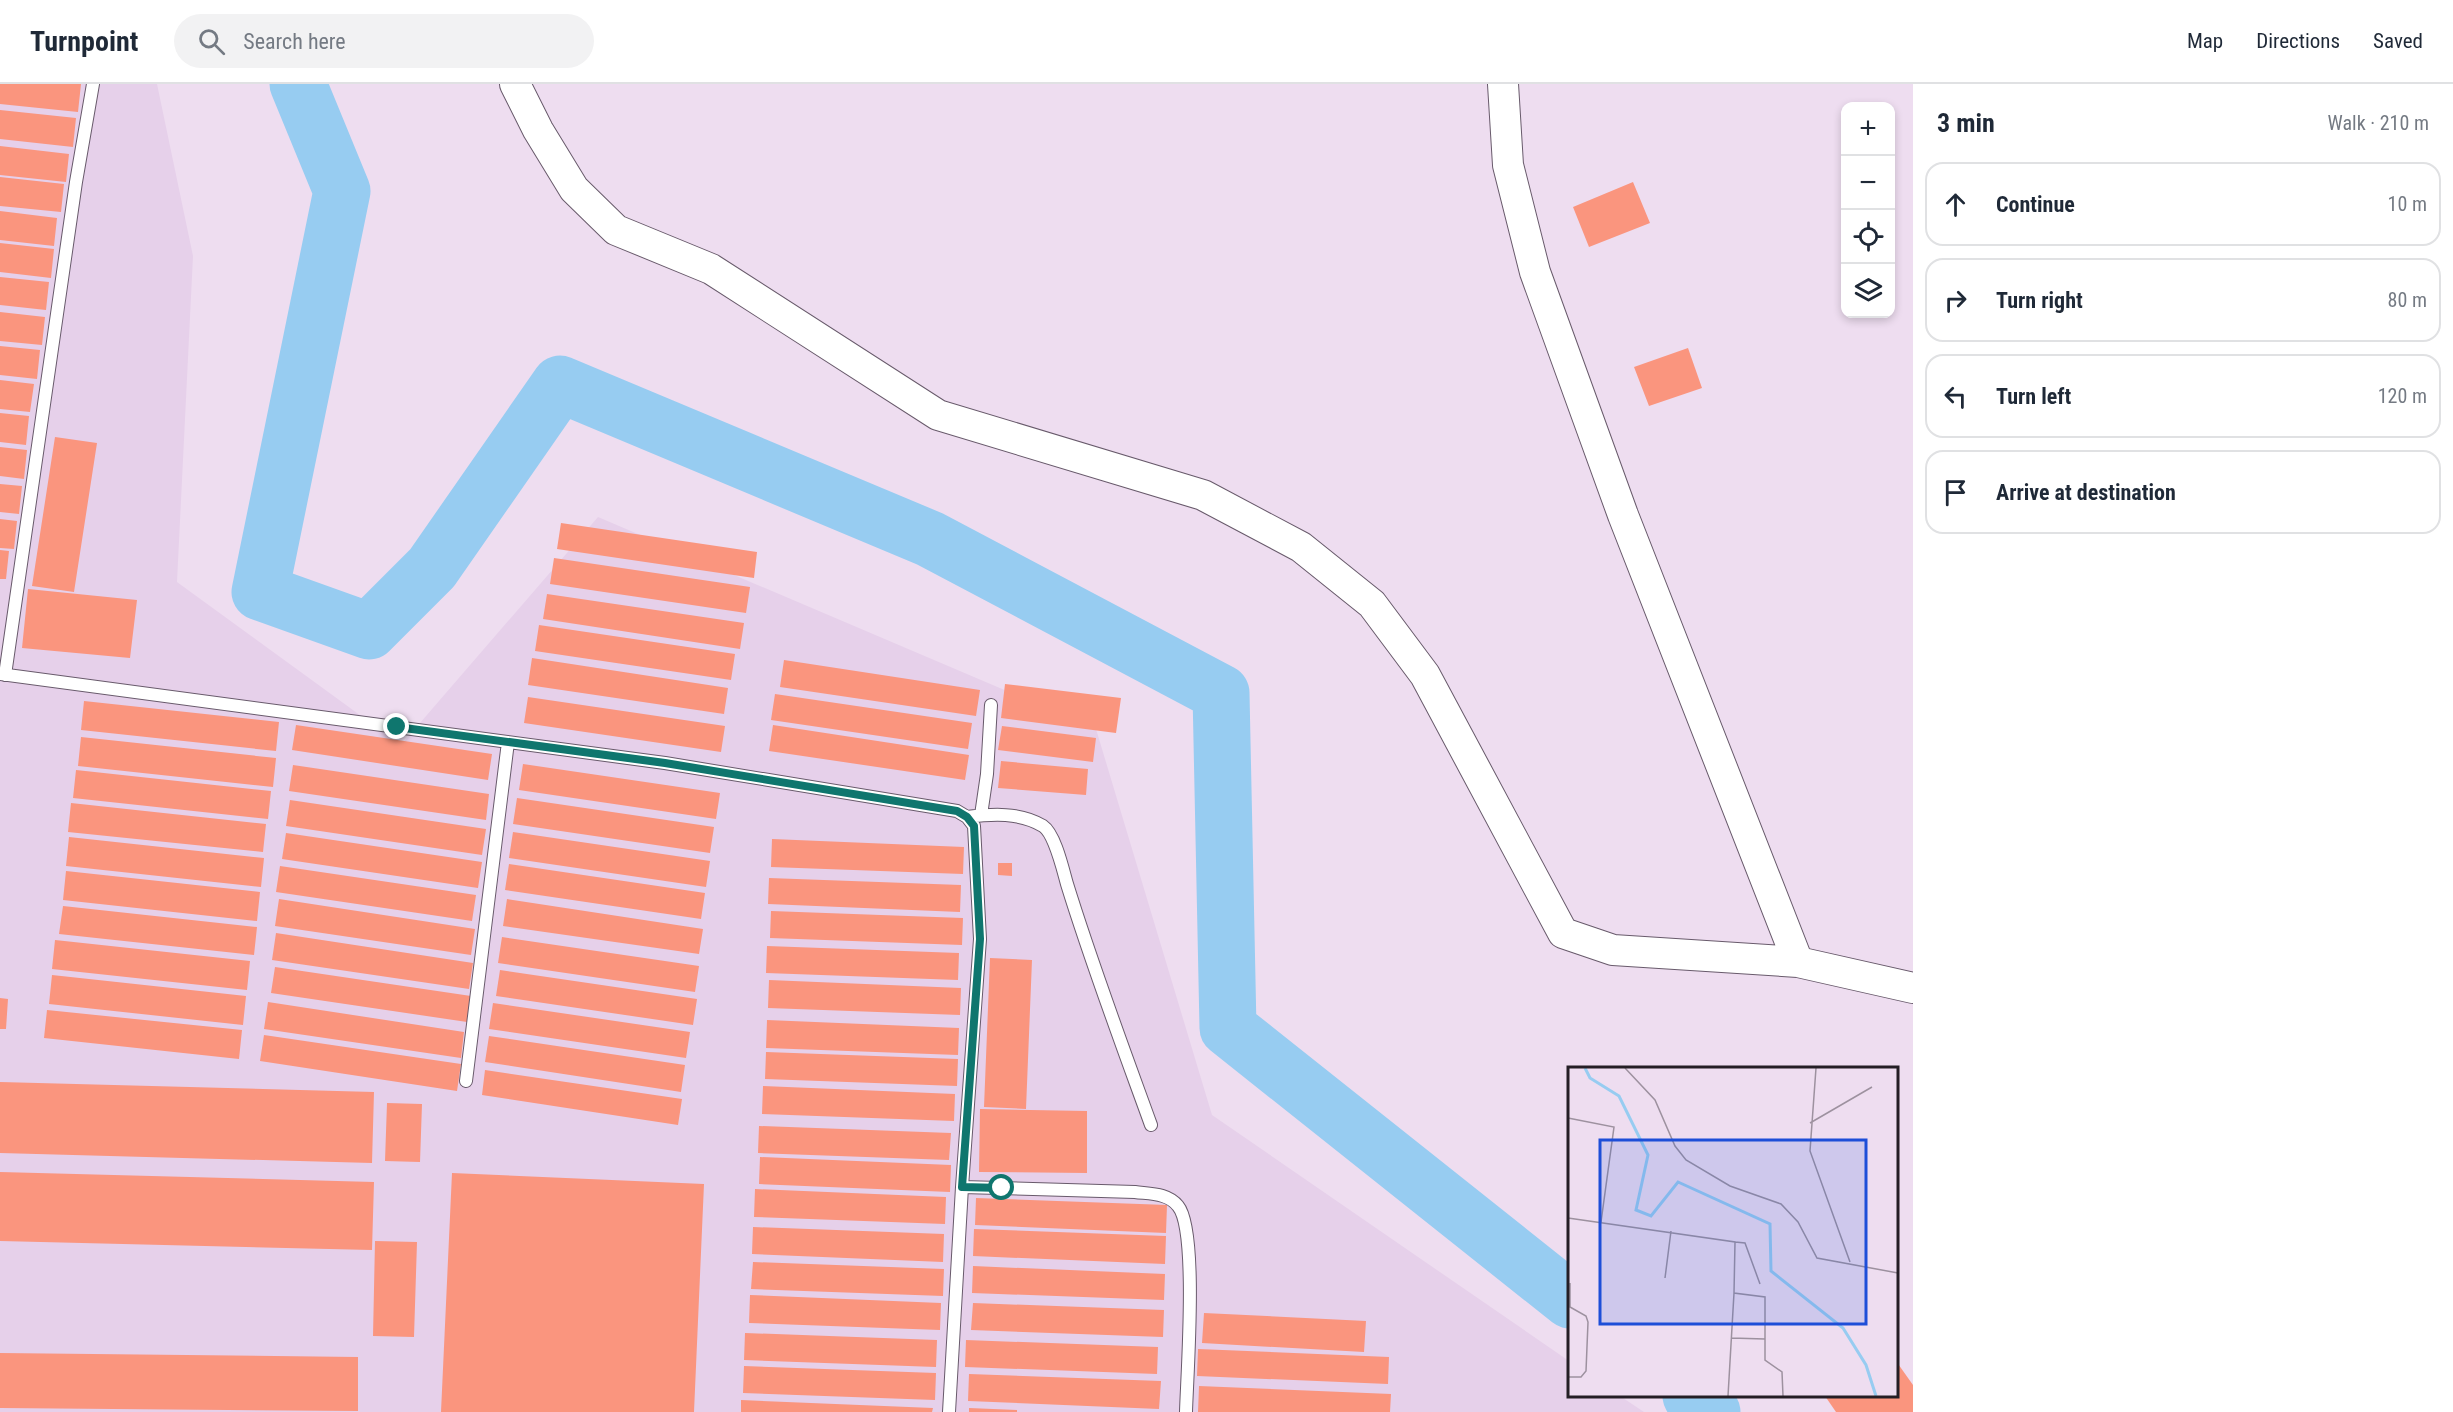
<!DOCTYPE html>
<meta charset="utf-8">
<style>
body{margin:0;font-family:"Roboto Condensed",sans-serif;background:#f2f2f3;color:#1f2937}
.controls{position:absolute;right:18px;top:18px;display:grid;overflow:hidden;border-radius:12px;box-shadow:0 3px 9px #0003}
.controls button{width:54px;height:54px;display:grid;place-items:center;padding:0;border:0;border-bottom:2px solid #e0e1e3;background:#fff;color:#1f2937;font:30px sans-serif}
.stop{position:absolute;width:18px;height:18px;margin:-14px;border:4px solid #0f766e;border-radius:50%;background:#fff}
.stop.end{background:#0f766e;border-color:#fff;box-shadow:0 2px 6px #0008}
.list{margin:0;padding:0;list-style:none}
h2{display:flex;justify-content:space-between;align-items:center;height:78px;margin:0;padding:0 24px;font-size:26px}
h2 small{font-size:20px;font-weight:400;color:#747a83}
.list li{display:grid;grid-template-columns:39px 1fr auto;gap:18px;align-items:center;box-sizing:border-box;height:84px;margin:0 12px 12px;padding:0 12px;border:2px solid #e0e1e3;border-radius:18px}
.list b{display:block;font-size:22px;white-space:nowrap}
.list em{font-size:20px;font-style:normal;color:#747a83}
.icon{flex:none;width:33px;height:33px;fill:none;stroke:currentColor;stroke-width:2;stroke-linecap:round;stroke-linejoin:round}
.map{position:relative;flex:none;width:1913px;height:1328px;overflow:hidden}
header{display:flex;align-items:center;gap:36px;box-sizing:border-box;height:84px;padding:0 30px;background:#fff;border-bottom:2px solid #e0e1e3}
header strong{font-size:28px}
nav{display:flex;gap:33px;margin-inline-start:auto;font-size:21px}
.search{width:420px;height:54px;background:#f2f2f3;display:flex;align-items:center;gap:15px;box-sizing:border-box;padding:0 21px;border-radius:33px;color:#747a83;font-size:22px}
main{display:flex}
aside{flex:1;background:#fff}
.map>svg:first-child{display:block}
.built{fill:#e6d0ea}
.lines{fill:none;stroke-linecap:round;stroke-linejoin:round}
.river{stroke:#97ccf1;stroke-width:57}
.building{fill:#fa957e}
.service-casing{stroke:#685a6b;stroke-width:14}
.tertiary-casing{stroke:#685a6b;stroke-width:32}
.service{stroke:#fff;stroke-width:12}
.tertiary{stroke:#fff;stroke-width:30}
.route{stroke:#0f766e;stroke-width:8}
.inset-river{fill:none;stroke:#97ccf1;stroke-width:3}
.inset-road{fill:none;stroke:#9d919f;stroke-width:1.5}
.view{fill:#1d4ed8;fill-opacity:0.15;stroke:#1d4ed8;stroke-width:3}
.inset-edge{fill:none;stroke:#241e25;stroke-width:3}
</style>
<header>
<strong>Turnpoint</strong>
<div class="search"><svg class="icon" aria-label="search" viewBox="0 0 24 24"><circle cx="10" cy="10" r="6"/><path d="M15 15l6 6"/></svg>Search here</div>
<nav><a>Map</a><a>Directions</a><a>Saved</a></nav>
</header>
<main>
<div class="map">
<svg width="1913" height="1328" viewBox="0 0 1913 1328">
<rect width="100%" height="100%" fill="#eeddf0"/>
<path class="built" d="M0,0H157L193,172L177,498L401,661L598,433L1096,645L1212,1031L1569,1277L1570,1312H1620L1644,1328H0Z"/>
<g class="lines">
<path class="river" d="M298,0L342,107L260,508L369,547L432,484L560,300L930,455L1221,609L1228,944L1570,1216
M1691,1312L1712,1328"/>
</g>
<path class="building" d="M0,0H81L78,28L0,20Z
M0,26L76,34L73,63L0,55Z
M0,62L69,70L66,98L0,91Z
M0,93L64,100L61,128L0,122Z
M1633,98L1650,139L1589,163L1573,123Z
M0,127L57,134L54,162L0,156Z
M0,159L54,165L51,194L0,188Z
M0,193L49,198L46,226L0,221Z
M0,228L45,233L42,261L0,257Z
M0,262L40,266L37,295L0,291Z
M1688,264L1702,304L1649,322L1634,283Z
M0,296L34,300L30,328L0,325Z
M0,329L29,332L26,361L0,358Z
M55,353L97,359L74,508L32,502Z
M0,363L27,366L24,395L0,392Z
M0,400L22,402L19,430L0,428Z
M0,435L17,437L14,465L0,464Z
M561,439L757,468L754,494L557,465Z
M0,466L9,467L6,495H0Z
M554,474L750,503L746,529L550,500Z
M28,505L137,516L130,574L22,564Z
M547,510L744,539L740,565L543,535Z
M539,541L735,570L731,596L535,567Z
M532,574L728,604L724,630L528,601Z
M784,576L980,606L976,632L780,603Z
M1005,600L1121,614L1116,649L1001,634Z
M775,610L972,639L968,665L771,636Z
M528,613L725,642L721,668L524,639Z
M84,617L279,638L276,667L81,646Z
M296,641L492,670L488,696L292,666Z
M773,641L969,671L965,696L769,667Z
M1002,642L1096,654L1093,678L998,666Z
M81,653L276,674L273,703L78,682Z
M1001,677L1088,685L1086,711L998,704Z
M523,680L720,709L716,735L519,706Z
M293,681L489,710L486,736L289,707Z
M76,686L271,707L268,735L73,714Z
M517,714L714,743L710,769L513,740Z
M290,716L486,745L482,771L286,742Z
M71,719L266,740L263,768L68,748Z
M513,748L710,777L706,803L509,774Z
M286,749L482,778L478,804L282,775Z
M69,753L264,774L261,803L66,782Z
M772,755L964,763L963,790L771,783Z
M998,779H1012V792L998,791Z
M509,780L705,809L701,835L505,806Z
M280,782L476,811L472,837L276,808Z
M66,787L260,808L257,837L63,816Z
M769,794L961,801L960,828L768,820Z
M279,815L475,845L471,871L275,842Z
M507,815L703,845L699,870L503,842Z
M63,822L257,843L254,871L59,850Z
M771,827L963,834L962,861L770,854Z
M276,849L473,879L469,905L272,876Z
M502,853L699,882L695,908L498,879Z
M55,856L250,877L247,906L52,885Z
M767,862L959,869L958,896L766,889Z
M990,874L1032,876L1026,1025L984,1023Z
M275,883L471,912L467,938L271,909Z
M500,886L697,915L693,941L496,912Z
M52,891L246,912L243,941L49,920Z
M769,896L961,904L960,931L768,924Z
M0,914L8,915L6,945H0Z
M268,918L464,948L461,974L264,945Z
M493,919L690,948L686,974L489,945Z
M47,926L242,946L239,975L44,954Z
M767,936L959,944L958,971L766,964Z
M264,951L461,980L457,1007L260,977Z
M489,952L685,981L681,1008L485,978Z
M766,968L958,975L957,1002L765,995Z
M485,986L682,1015L678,1041L482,1011Z
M0,998L374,1008L372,1079L0,1069Z
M763,1002L955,1010L954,1037L762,1030Z
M387,1019L422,1020L420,1078L385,1077Z
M980,1025L1087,1027V1089L979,1088Z
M759,1042L951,1049L949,1076L758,1069Z
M760,1073L951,1081L950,1108L759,1100Z
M0,1088L374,1098L372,1166L0,1157Z
M452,1089L704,1100L694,1328H441Z
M755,1105L946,1113L945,1140L754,1133Z
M976,1114L1167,1121L1166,1149L975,1141Z
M753,1143L944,1150L943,1178L752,1170Z
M974,1145L1166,1152L1165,1180L973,1172Z
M375,1157L417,1158L414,1253L373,1252Z
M753,1178L944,1185L943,1212L751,1205Z
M973,1182L1165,1190L1164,1216L972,1209Z
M750,1211L941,1219L940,1246L749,1239Z
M973,1219L1164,1226L1163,1253L971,1246Z
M1204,1229L1366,1237L1364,1268L1202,1259Z
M745,1249L937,1256L936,1283L744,1276Z
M966,1256L1158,1263L1157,1290L965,1283Z
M1198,1265L1389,1273L1388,1300L1197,1292Z
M0,1269L358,1273V1327L0,1324Z
M1896,1277L1913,1301V1328H1836L1825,1312H1896Z
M744,1282L936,1289L935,1316L743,1309Z
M969,1290L1161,1297L1159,1325L968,1317Z
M1199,1302L1391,1310L1390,1328H1198Z
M741,1316L933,1324L932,1328H741Z
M969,1324L1017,1326V1328H969Z"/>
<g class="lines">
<g class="service-casing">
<path id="service" d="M0,590L665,679L957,727L967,733L974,742L980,855L962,1103L1135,1108C1150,1110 1168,1109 1178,1122C1198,1146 1187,1290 1186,1328
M5,591L76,98L93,0
M981,731L987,690L991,621
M967,733C992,730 1020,728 1043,742C1055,750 1063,786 1067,800C1092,881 1122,961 1151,1041
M466,997L508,658
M949,1328L962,1103"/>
</g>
<g class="tertiary-casing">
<path id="tertiary" d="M515,0L538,46L574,105L616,146L711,185L938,331L1203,411L1301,463L1372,520L1425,591L1563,849L1613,866L1798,878L1913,904
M1503,0L1508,81L1535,188L1623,431L1798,878"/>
</g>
<use href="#service" class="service"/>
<use href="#tertiary" class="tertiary"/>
</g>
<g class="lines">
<path class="route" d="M397,643L665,679L957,727L967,733L974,742L980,855L962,1103L1002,1104"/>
</g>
<g transform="translate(1568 983)">
<rect width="330" height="330" fill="#eeddf0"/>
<path class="inset-river" d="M17,1L22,11L51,29L80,88L68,143L83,149L110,115L202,157L203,204L275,261L298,298L308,329"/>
<path class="inset-road" d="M57,1L87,33L107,79L118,93L162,119L213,137L230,155L249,191L330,206M248,1L242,84L282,195M0,51L46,60L33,155M242,56L304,20M0,151L167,175L166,226L197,230V293L214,305L215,329M167,175L177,176L192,217M97,211L103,164M163,271L197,272M0,310H13L18,304L20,255L18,249L2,240V216M160,329L166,226"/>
<path class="view" d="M32,73H298V257H32Z"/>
<rect width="330" height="330" class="inset-edge"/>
</g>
</svg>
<div class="controls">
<button>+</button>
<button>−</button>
<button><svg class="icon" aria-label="locate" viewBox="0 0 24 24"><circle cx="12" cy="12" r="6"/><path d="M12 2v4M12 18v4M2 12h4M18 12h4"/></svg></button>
<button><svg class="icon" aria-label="layers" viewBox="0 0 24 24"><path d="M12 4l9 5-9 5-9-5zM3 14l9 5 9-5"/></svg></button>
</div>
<div class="stop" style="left:1002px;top:1104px"></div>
<div class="stop end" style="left:397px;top:643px"></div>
</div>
<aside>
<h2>3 min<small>Walk · 210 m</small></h2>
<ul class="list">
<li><svg class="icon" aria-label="ahead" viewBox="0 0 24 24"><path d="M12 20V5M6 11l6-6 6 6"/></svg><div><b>Continue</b></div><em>10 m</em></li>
<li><svg class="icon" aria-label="right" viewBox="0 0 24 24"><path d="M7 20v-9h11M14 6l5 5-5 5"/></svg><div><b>Turn right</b></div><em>80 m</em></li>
<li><svg class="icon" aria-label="left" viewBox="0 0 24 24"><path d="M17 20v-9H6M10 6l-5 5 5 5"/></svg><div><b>Turn left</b></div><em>120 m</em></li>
<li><svg class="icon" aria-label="arrive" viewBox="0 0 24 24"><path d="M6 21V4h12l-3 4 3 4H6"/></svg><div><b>Arrive at destination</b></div></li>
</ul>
</aside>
</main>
